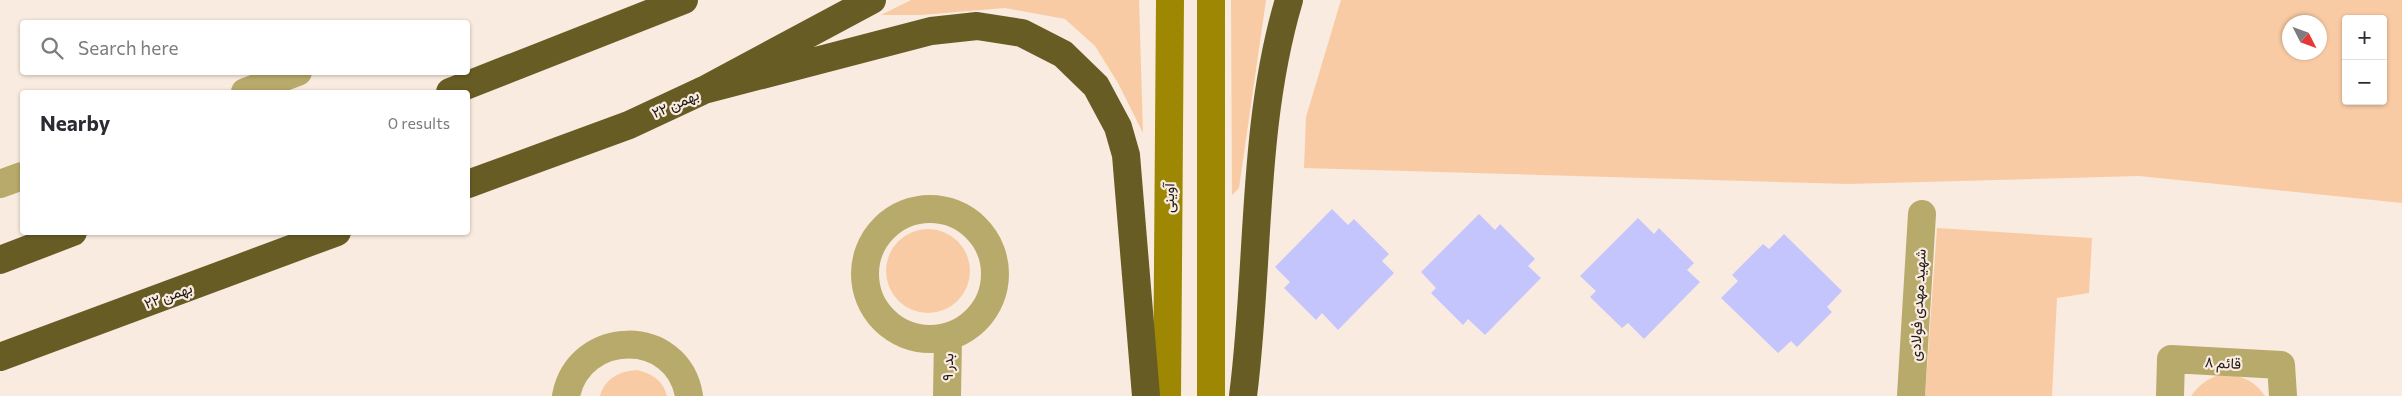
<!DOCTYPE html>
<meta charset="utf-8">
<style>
body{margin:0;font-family:Commissioner,Vazirmatn,sans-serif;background:#f7f7f7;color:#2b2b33}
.controls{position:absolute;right:15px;top:15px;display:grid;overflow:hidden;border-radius:5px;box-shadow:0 1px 4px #0004}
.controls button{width:45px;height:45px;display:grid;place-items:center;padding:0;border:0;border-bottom:1px solid #e1e1e2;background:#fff;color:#2b2b33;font:25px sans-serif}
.compass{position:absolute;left:2282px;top:15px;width:45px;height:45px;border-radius:50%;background:#fff;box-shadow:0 1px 4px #0004;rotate:132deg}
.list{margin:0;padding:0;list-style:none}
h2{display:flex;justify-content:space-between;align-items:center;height:65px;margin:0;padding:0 20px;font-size:21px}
h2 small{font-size:16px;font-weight:400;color:#7c7c81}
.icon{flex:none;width:28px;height:28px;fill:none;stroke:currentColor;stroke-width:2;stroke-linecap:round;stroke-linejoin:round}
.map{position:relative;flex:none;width:2402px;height:396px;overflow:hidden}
.search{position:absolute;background:#fff;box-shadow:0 1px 4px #0004;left:20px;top:20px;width:450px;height:55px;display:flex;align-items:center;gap:12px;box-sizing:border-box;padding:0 18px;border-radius:5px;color:#7c7c81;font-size:19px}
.panel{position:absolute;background:#fff;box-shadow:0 1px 4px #0004;left:20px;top:90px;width:450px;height:145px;border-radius:5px}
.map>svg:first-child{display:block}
.green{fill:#f9cba4;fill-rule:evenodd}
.building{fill:#c5c5fd}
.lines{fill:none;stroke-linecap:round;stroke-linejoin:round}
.street{stroke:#b8aa6a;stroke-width:28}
.secondary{stroke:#9e8703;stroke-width:28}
.highway{stroke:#685c25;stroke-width:28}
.labels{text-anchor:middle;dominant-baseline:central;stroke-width:4.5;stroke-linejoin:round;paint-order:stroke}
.street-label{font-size:15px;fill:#201b17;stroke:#f9ebdf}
</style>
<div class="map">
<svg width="2402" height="396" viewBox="0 0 2402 396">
<rect width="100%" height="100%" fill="#f9ebdf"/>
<path class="green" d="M911,0H1139L1143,133L1118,83L1095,46L1065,19L1005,8L921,15H881Z
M1231,0H1266L1239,188L1232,195Z
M1341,0H2402V203L2139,176L1848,184L1304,168L1306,117ZM2346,19H2383V101H2346ZM2290,22H2320V52H2290Z
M1937,228L2092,238L2089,293L2057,298L2052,396H1925Z
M886 271a42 42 0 1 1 84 0a42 42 0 1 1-84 0Z
M637,370C652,374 663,380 667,396H600C605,378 620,371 637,370Z
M2222,374C2241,375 2254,380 2265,396H2191C2200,384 2208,378 2222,374Z"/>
<path class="building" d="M1332,209L1348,225L1354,219L1389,254L1382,261L1394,273L1338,330L1322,313L1316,320L1284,288L1290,282L1275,267Z
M1479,214L1495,230L1500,224L1535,259L1528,266L1541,278L1485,335L1468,319L1463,325L1431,293L1436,288L1421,272Z
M1638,218L1654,234L1659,228L1694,263L1687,270L1700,282L1644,339L1628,323L1622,328L1590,297L1596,291L1580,276Z
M1784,234L1842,291L1827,307L1832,312L1797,347L1791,341L1778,353L1721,298L1738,281L1732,275L1763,244L1769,249Z"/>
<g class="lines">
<path class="street" d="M245,92L298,72
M0,184L22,176
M865 274a65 65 0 1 1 130 0a65 65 0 1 1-130 0Z
M566,396C579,328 678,327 689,396
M947,396L948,337
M1911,396L1922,214
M2170,396L2171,359L2281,365L2283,396"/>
<path class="secondary" d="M1211,0V396
M1167,396L1170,0"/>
<path class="highway" d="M704,90L931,31L977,26L1022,33L1063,54L1096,86L1118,127L1126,155L1146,396
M450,92L684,0
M468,184L629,125L704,90L872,0
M0,260L73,232
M0,357L337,232
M1243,396C1260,265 1251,128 1289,0"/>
</g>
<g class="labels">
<g class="street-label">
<text transform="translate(675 103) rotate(-24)">۲۲ بهمن</text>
<text transform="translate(1168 198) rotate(-89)">آوینی</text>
<text transform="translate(168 295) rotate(-20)">۲۲ بهمن</text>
<text transform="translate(1917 305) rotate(-87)">شهید مهدی فولادی</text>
<text transform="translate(2223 362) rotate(3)">قائم ۸</text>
<text transform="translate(947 367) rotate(-89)">بدر ۹</text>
</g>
</g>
</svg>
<div class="controls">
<button>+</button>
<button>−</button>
</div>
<svg class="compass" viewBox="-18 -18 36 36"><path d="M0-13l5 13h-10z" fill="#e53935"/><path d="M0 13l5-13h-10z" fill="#7c7c81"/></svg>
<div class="search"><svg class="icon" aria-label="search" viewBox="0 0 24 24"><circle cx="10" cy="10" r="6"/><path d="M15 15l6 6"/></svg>Search here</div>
<section class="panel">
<h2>Nearby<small>0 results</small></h2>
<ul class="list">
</ul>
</section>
</div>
